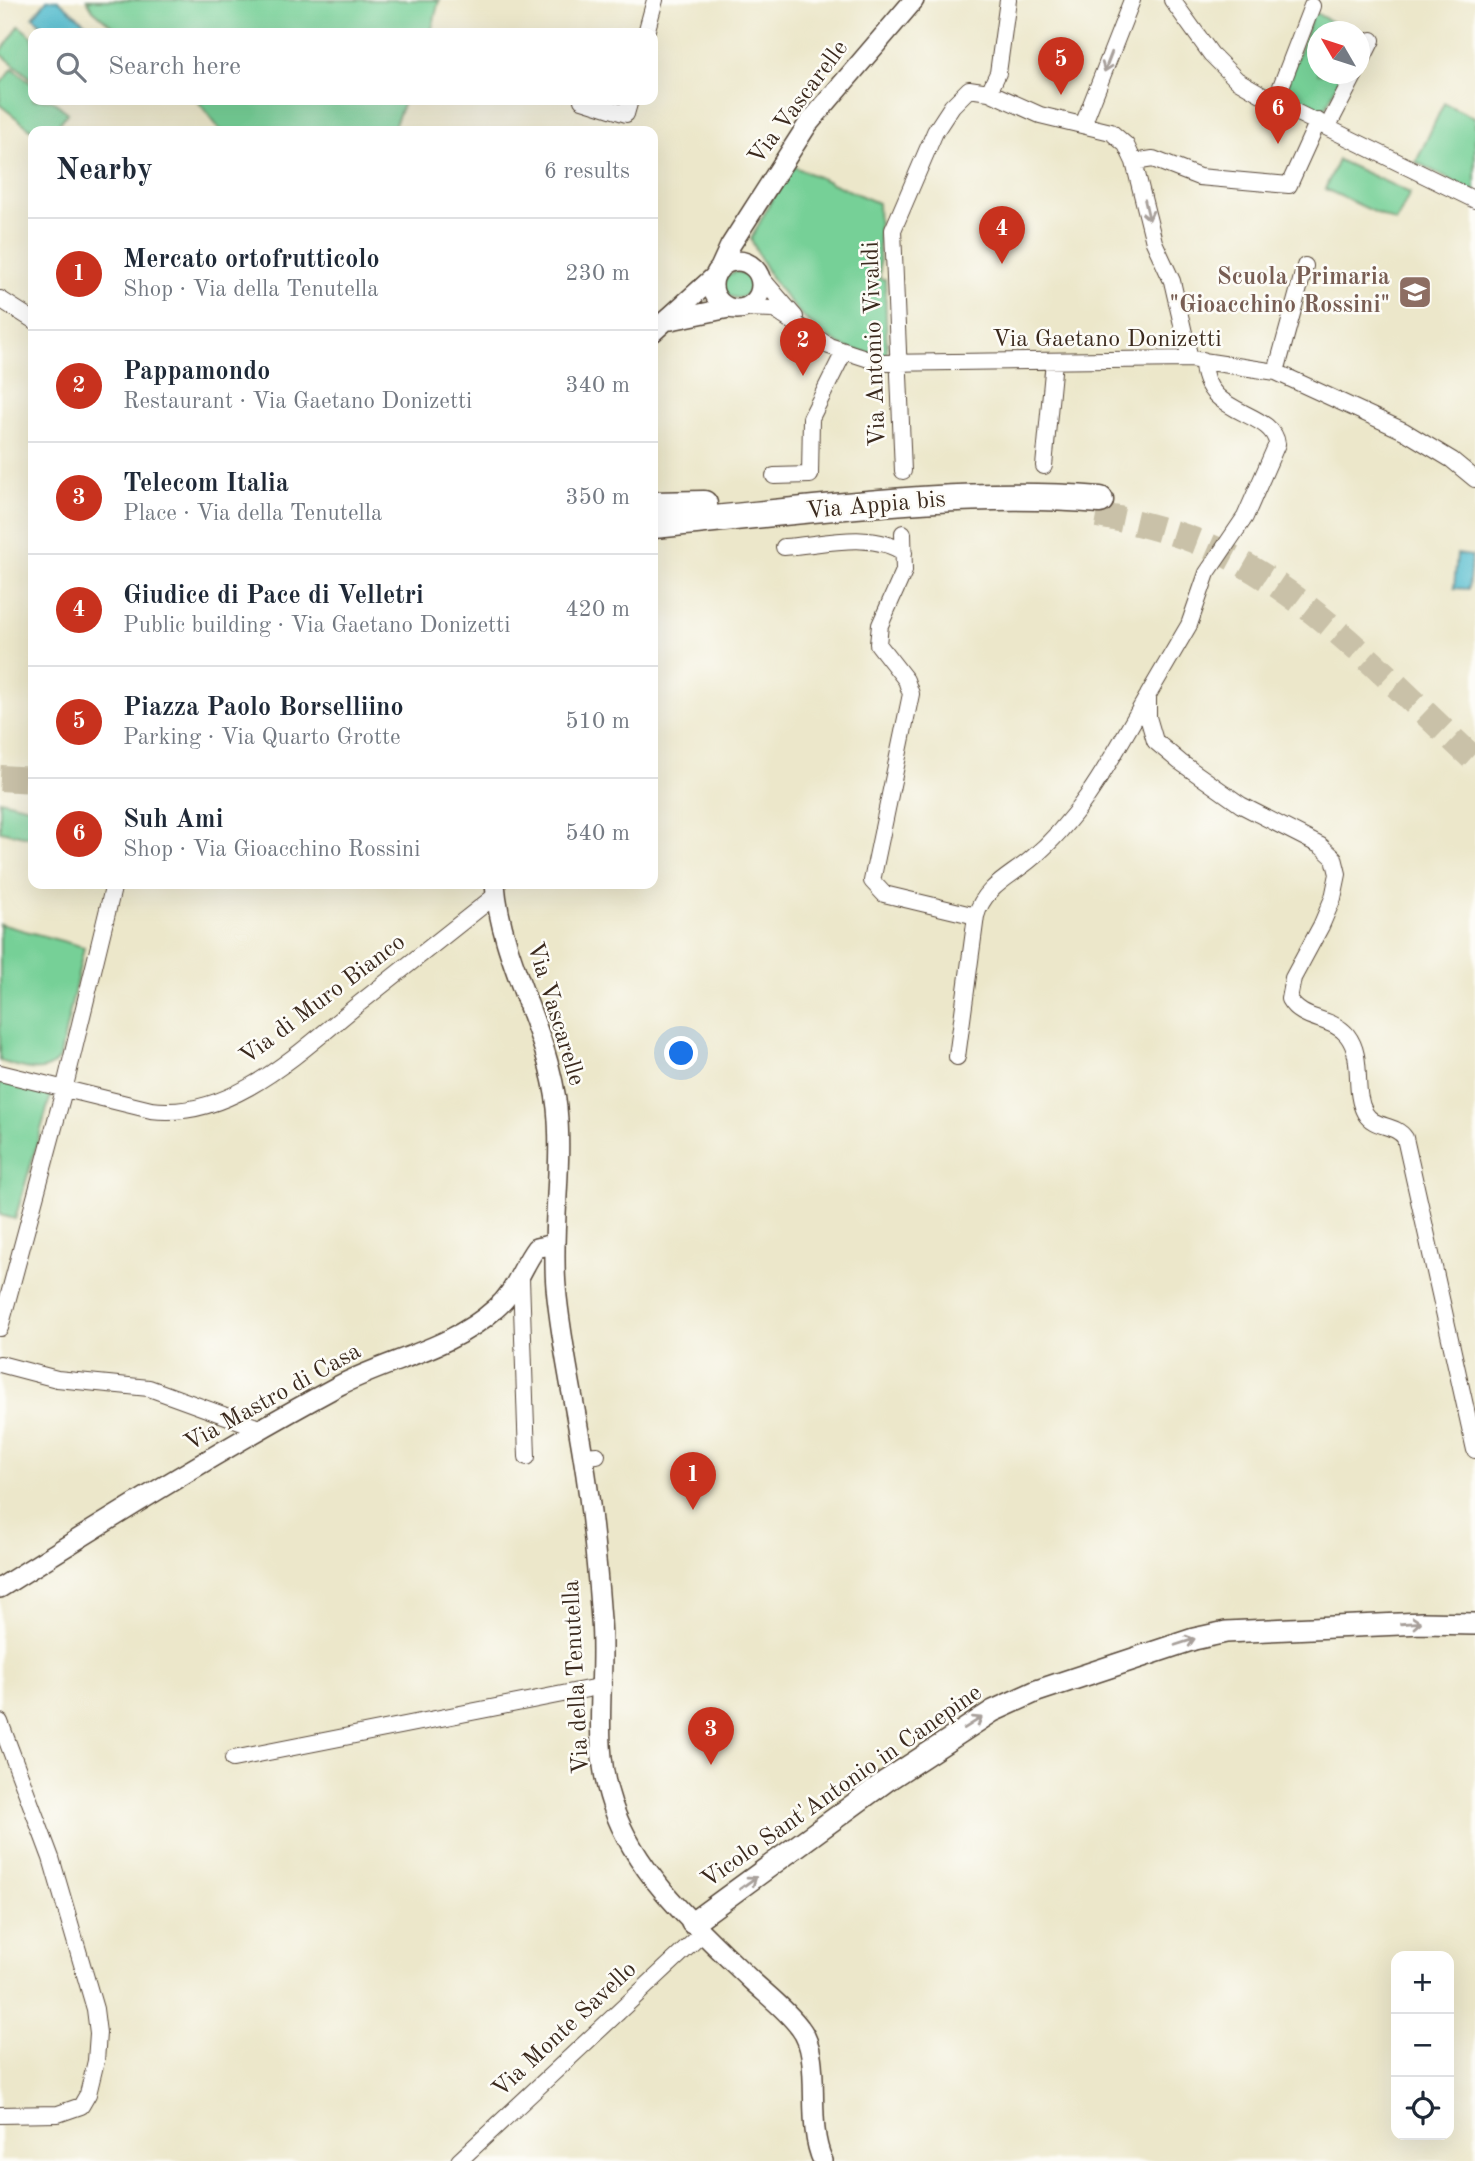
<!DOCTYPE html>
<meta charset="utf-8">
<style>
body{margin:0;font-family:"Old Standard TT",serif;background:#f6f6f7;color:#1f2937}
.controls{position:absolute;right:21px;bottom:21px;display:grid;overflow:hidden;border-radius:14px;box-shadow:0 7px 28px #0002}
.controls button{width:63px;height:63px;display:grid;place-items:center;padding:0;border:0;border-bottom:2px solid #e0e1e3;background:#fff;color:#1f2937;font:35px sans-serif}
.compass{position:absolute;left:1307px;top:21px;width:63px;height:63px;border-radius:50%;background:#fff;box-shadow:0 7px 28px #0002;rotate:309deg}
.you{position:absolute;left:682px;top:1054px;width:24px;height:24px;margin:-18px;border:5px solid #fff;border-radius:50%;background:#1a73e8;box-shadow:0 0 0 10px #1a73e833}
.badge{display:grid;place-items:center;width:46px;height:46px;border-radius:50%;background:#c8321e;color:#fff;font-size:23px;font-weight:700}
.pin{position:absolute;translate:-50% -58px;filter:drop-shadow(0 2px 4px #0008)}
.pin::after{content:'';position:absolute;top:37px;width:24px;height:21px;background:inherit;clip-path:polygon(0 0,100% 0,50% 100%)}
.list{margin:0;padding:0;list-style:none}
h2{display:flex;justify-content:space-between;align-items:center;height:91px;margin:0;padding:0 28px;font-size:30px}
h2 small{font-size:23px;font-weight:400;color:#747a83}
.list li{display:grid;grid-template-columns:46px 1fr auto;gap:21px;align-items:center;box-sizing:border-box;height:112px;padding:0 28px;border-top:2px solid #e0e1e3}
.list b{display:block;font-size:26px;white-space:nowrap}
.list p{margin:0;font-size:23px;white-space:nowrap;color:#747a83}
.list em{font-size:23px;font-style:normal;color:#747a83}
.icon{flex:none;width:38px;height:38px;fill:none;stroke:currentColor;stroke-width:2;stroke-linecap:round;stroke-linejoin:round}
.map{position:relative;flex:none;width:1475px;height:2161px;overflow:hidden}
.search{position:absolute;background:#fff;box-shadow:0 7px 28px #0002;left:28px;top:28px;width:630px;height:77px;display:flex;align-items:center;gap:18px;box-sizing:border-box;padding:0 24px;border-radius:14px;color:#747a83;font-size:26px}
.panel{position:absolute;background:#fff;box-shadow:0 7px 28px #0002;left:28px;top:126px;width:630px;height:763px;border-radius:14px}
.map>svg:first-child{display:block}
.green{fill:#76d097;stroke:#587d5a;stroke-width:2}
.water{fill:#52bcce;stroke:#467376;stroke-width:2}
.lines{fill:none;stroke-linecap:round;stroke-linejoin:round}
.trunk-tunnel{stroke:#c9c1a8;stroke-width:26;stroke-dasharray:26 13;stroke-linecap:butt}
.minor-casing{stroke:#564638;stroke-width:18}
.tertiary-casing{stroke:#564638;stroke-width:22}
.secondary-casing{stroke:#564638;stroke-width:24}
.trunk-casing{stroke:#564638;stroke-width:29}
.minor{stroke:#fff;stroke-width:16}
.tertiary{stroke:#fff;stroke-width:19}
.secondary{stroke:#fff;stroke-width:21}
.trunk{stroke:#fff;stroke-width:26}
.oneway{stroke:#a79f9a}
.labels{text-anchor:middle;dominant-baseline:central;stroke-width:5;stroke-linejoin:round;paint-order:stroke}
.street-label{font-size:24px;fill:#3b2a1e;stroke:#fdfcf7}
.education-label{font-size:24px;font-weight:bold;fill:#785e54;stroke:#fdfcf7;text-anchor:end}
</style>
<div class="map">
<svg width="1475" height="2161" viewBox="0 0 1475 2161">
<rect width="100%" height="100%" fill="#fdfcf7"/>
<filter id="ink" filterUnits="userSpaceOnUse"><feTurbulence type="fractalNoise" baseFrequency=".0143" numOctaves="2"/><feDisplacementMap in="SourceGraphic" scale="14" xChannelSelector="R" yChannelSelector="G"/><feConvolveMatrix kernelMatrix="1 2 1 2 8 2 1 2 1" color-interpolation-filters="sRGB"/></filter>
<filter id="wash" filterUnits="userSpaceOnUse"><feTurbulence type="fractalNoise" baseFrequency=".00686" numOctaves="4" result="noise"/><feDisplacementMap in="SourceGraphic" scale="28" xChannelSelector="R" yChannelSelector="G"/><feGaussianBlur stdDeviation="1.57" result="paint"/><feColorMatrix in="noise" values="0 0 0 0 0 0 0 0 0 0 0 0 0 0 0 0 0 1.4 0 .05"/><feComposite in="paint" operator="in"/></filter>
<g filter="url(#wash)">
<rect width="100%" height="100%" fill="#ece7ca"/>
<path class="green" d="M87,0H439L431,33H120L93,10Z
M1314,12L1348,31L1318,32V74H1342L1322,115L1282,97Z
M19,26L33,37V80L0,53Z
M13,68L33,85V100H52L68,113L53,131H33L0,105V84Z
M197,100H405L392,131H221Z
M1444,103L1475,118V193L1416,162Z
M1338,160L1410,193L1396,222L1325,189Z
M790,165L878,203L880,279H885L887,355C873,353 855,352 843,346C802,325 769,281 751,239Z
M724 285a13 13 0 1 1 26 0a13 13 0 1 1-26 0Z
M0,800L33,808V838L0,831Z
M0,924L84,947L60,1056C48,1079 20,1067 0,1061Z
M0,1082L51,1095L15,1219L0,1215Z"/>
<path class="water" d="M47,0H58L91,28L87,33H52L33,17Z
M1457,554L1472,556L1468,589L1454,588Z"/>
</g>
<g filter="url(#ink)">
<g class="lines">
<path class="trunk-tunnel" d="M1097,515C1138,522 1177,532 1215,549C1315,597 1394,686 1475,760
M0,778L33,780"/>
<g class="minor-casing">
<path id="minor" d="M1172,0L1211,54L1237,80L1275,102L1475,200
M646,33L655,0
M1360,64L1372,40
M989,92L998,73L1008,0
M582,100L626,114L630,100
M1275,102L1312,6
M1083,125L1132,0
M1328,126L1355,74
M1134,162L1153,159L1199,177L1289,185L1318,121
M756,272L795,317
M0,299L33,320
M744,308L773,309L829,346L881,363L1190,359L1276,372L1404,431L1452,460L1475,479
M1203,360C1202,417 1273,409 1277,444L1245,517L1207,573L1189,625L1148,695V717L1155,741L1180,762L1241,805L1321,846L1334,858L1338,874L1333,898L1321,926L1293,978L1289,999C1302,1022 1331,1016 1347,1035C1365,1058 1352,1090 1365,1113C1374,1129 1395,1123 1405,1138L1475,1450
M1276,372L1305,266
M1044,466L1054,361
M903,471L893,230L935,132L952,106L969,89L989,92L1040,115L1111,132L1126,145L1134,162L1154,242L1172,281L1190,359
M774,476L810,475L811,418L844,352
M903,533L904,571L880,625L878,644L906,680L911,694L872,881L884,894L976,916
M784,547C820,545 873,530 904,553
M957,1057L976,916C984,887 1010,877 1031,859C1083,816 1113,755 1147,697
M0,1073L151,1110C234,1121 305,1046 365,999C409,964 452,930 496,895
M521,1278L527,1457
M0,1328L64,1090L114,884
M0,1364L57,1379L149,1388L262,1429
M583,1456L597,1455
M0,1722L51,1858L95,2009L98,2033L96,2061L88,2094L81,2106L58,2114L0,2115
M233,1759L603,1686
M459,2161L703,1933"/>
</g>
<g class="tertiary-casing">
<path id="tertiary" d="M713 285a24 24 0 1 1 48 0a24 24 0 1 1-48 0Z
M719,270L730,246L808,124L914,0
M671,320L729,308
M653,332L715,276
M495,884C501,962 549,1031 557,1108C563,1167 551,1227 556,1287C561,1344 574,1399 583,1456C592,1510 597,1565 601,1620C606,1682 591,1744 612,1804C636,1875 698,1929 751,1980C767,1995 787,2010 800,2028C824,2058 804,2121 823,2161
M0,1588C111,1518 223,1448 338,1386C390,1359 451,1349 495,1309C516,1292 521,1268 536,1248L554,1244"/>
</g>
<g class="secondary-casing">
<path id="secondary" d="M692,1923L886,1781L993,1711L1037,1691L1194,1639L1226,1632L1422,1623L1475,1624"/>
</g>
<g class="trunk-casing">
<path id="trunk" d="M653,505L704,504
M653,525C801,512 951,488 1100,500"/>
</g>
<use href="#minor" class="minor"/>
<use href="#tertiary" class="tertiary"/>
<use href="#secondary" class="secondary"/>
<use href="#trunk" class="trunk"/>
</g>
<defs><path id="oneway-shaft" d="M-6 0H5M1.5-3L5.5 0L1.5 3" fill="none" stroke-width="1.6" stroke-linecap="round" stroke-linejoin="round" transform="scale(1.75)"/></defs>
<g class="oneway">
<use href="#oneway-shaft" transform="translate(1108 62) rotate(111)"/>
<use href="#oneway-shaft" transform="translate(1147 210) rotate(77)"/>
<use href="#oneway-shaft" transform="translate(1411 1623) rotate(-4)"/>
<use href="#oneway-shaft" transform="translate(1185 1642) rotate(-18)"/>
<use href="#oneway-shaft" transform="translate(973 1723) rotate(-32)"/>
<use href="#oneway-shaft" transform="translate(748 1883) rotate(-36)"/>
</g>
</g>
<defs>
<g id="school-square" transform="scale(1.75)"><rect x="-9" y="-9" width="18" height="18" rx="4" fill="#8d6e63" stroke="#fdfcf7"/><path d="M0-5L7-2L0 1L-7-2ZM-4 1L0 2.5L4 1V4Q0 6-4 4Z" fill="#fff"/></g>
</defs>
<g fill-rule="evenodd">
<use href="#school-square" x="1415" y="292"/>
</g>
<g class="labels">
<g class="street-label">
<text transform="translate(799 103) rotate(-53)">Via Vascarelle</text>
<text x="1107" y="340">Via Gaetano Donizetti</text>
<text transform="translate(875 344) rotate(-92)">Via Antonio Vivaldi</text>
<text transform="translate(876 506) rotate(-5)">Via Appia bis</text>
<text transform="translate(323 1000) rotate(-37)">Via di Muro Bianco</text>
<text transform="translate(555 1014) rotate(73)">Via Vascarelle</text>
<text transform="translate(273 1398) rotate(-29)">Via Mastro di Casa</text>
<text transform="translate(577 1677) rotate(-93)">Via della Tenutella</text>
<text transform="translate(842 1787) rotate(-35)">Vicolo Sant'Antonio in Canepine</text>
<text transform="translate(565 2030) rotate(-43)">Via Monte Savello</text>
</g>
<g class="education-label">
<text x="1390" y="278">Scuola Primaria<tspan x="1390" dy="28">"Gioacchino Rossini"</tspan></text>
</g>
</g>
</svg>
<div class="controls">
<button>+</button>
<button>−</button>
<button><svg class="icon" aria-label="locate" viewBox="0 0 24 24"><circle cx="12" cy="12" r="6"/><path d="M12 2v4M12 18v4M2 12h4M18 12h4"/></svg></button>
</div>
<svg class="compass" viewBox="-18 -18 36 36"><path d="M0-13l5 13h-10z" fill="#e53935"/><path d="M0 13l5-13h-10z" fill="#747a83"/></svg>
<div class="you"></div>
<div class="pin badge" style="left:693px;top:1510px">1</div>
<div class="pin badge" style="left:803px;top:376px">2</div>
<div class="pin badge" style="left:711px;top:1765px">3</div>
<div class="pin badge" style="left:1002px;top:264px">4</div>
<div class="pin badge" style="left:1061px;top:95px">5</div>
<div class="pin badge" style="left:1278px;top:144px">6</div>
<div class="search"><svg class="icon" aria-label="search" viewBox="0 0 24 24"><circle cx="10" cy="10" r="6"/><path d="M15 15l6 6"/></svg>Search here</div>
<section class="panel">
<h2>Nearby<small>6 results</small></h2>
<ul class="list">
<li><span class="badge">1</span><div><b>Mercato ortofrutticolo</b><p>Shop · Via della Tenutella</p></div><em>230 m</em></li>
<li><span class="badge">2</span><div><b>Pappamondo</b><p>Restaurant · Via Gaetano Donizetti</p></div><em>340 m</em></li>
<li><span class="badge">3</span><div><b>Telecom Italia</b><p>Place · Via della Tenutella</p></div><em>350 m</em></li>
<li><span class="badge">4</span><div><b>Giudice di Pace di Velletri</b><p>Public building · Via Gaetano Donizetti</p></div><em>420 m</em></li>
<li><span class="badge">5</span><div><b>Piazza Paolo Borselliino</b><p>Parking · Via Quarto Grotte</p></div><em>510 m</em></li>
<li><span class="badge">6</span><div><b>Suh Ami</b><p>Shop · Via Gioacchino Rossini</p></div><em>540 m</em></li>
</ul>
</section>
</div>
